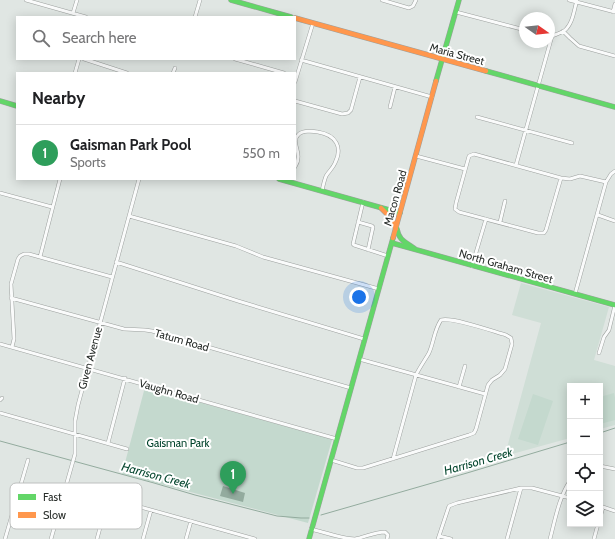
<!DOCTYPE html>
<meta charset="utf-8">
<style>
body{margin:0;font-family:Cabin,sans-serif;background:#f6f6f6;color:#202124}
.controls{position:absolute;right:12px;bottom:12px;display:grid;overflow:hidden;border-radius:0px;box-shadow:0 2px 10px #0003}
.controls button{width:36px;height:36px;display:grid;place-items:center;padding:0;border:0;border-bottom:1px solid #e0e0e0;background:#fff;color:#202124;font:20px sans-serif}
.compass{position:absolute;left:519px;top:12px;width:36px;height:36px;border-radius:50%;background:#fff;box-shadow:0 2px 10px #0003;rotate:104deg}
.you{position:absolute;left:359px;top:297px;width:14px;height:14px;margin:-10px;border:3px solid #fff;border-radius:50%;background:#1a73e8;box-shadow:0 0 0 6px #1a73e833}
.badge{display:grid;place-items:center;width:26px;height:26px;border-radius:50%;background:#0b8043;color:#fff;font-size:13px;font-weight:700}
.pin{position:absolute;translate:-50% -33px;filter:drop-shadow(0 1px 2px #0008)}
.pin::after{content:'';position:absolute;top:21px;width:14px;height:12px;background:inherit;clip-path:polygon(0 0,100% 0,50% 100%)}
.list{margin:0;padding:0;list-style:none}
h2{display:flex;justify-content:space-between;align-items:center;height:52px;margin:0;padding:0 16px;font-size:17px}
h2 small{font-size:13px;font-weight:400;color:#757577}
.list li{display:grid;grid-template-columns:26px 1fr auto;gap:12px;align-items:center;box-sizing:border-box;height:56px;padding:0 16px;border-top:1px solid #e0e0e0}
.list b{display:block;font-size:15px;white-space:nowrap}
.list p{margin:0;font-size:13px;white-space:nowrap;color:#757577}
.list em{font-size:13px;font-style:normal;color:#757577}
.icon{flex:none;width:22px;height:22px;fill:none;stroke:currentColor;stroke-width:2;stroke-linecap:round;stroke-linejoin:round}
.map{position:relative;flex:none;width:615px;height:539px;overflow:hidden}
.search{position:absolute;background:#fff;box-shadow:0 2px 10px #0003;left:16px;top:16px;width:280px;height:44px;display:flex;align-items:center;gap:10px;box-sizing:border-box;padding:0 14px;border-radius:0px;color:#757577;font-size:15px}
.panel{position:absolute;background:#fff;box-shadow:0 2px 10px #0003;left:16px;top:72px;width:280px;height:108px;border-radius:0px}
.map>svg:first-child{display:block}
.built{fill:#cfded6}
.green{fill:#c4d9ce}
.water{fill:#93ab9e}
.lines{fill:none;stroke-linecap:round;stroke-linejoin:round}
.stream{stroke:#93ab9e;stroke-width:1}
.street-casing{stroke:#9ca09e;stroke-width:4}
.fast-casing{stroke:#9ca09e;stroke-width:5.5}
.slow-casing{stroke:#9ca09e;stroke-width:5.5}
.street{stroke:#fafbfb;stroke-width:3}
.fast{stroke:#63d668;stroke-width:4.5}
.slow{stroke:#ff974d;stroke-width:4.5}
.labels{text-anchor:middle;dominant-baseline:central;stroke-width:4;stroke-linejoin:round;paint-order:stroke}
.street-label{font-size:11px;fill:#282d2a;stroke:#fff}
.park-label{font-size:11px;fill:#00432b;stroke:#fff}
.water-label{font-size:12px;font-style:italic;fill:#074830;stroke:#fff}
.key{fill:#fff;stroke:#bec0bf;stroke-width:1}
.key-label{font-size:11px;fill:#282d2a}
</style>
<div class="map">
<svg width="615" height="539" viewBox="0 0 615 539">
<rect width="100%" height="100%" fill="#e0e6e3"/>
<path class="built" d="M521,283L609,307L594,360L615,366V425L600,429V386H570V438L512,454L505,455L541,323L512,315Z"/>
<path class="green" d="M145,387L331,439L332,440L308,523L122,474Z
M614,393L615,398V420L600,424V397Z
M533,394L553,401L538,445L518,439Z"/>
<path class="water" d="M223,486L245,493L243,502L220,496Z"/>
<g class="lines">
<path class="stream" d="M600,433L615,428
M0,441L154,483L195,495L277,516L301,518H309
M321,515L467,473L570,442"/>
<g class="street-casing">
<path id="street" d="M26,0L86,17
M382,0L409,8L413,6L416,0
M569,0L615,12
M456,12L525,30
M613,12L615,4
M73,13L77,0
M195,17L200,0
M563,31L570,38L579,46L615,56
M84,59L127,73
M235,59L284,73
M301,60L432,97
M75,73L79,59
M173,73L175,68
M295,82L313,23
M295,101L342,114L348,113L351,110L360,77
M390,107L395,87
M477,117L572,143
M416,156L465,169
M516,165L552,36C555,35 560,33 564,31C573,24 574,10 577,0
M295,167C304,153 290,143 298,135C302,130 313,131 318,132C336,135 343,147 335,163C333,168 329,171 326,176C324,181 323,186 322,191
M561,178L546,230L544,233H538L459,212L455,209L456,203L469,156L474,154L561,178L570,179L580,176L606,182
M0,193L52,207
M363,202L353,244L354,245L388,256
M598,215L615,221
M129,216L236,246L263,257L379,289
M358,222L372,226L373,227L368,250
M500,222L505,201
M40,257L60,179
M116,262L238,301L364,339
M472,266L486,219
M575,294L606,182L611,174L615,171
M11,298L124,329L145,330L152,331L351,388
M0,344L337,439
M12,347L14,339L11,284L18,259L20,256L24,254H29L112,277
M599,353L604,337L609,330L615,305
M359,359L485,394
M459,387L465,366
M0,400L2,398
M0,413L127,449
M108,443L125,378
M331,460L357,468H363L469,435L474,433L476,429L488,385L492,380L500,375L505,369L512,344L511,338L506,335C492,331 453,317 441,320C434,330 434,342 429,353C425,360 420,367 416,375L393,459
M600,466L615,469
M65,486L255,539
M600,506L615,511
M600,518L603,507
M311,529C323,532 343,539 355,539C365,537 375,532 385,532L388,535L387,539
M439,536L451,539
M5,539L28,460
M51,539L75,454V421L78,405L139,179
M97,539L108,498
M143,539L151,510
M186,539L191,521
M438,539L449,506L457,503L521,488H532L570,498
M507,539L521,488
M550,539C555,520 559,497 570,481
M594,539L598,524"/>
</g>
<g class="fast-casing">
<path id="fast" d="M231,0L291,17
M486,71L615,107
M436,81L459,0
M0,101L17,106
M279,179L400,213
M397,229C399,241 406,242 415,249
M392,243L615,305
M309,539L393,238"/>
</g>
<g class="slow-casing">
<path id="slow" d="M295,18L486,71
M381,208L391,218L396,229
M393,238L436,81"/>
</g>
<use href="#street" class="street"/>
<use href="#fast" class="fast"/>
<use href="#slow" class="slow"/>
</g>
<g class="labels">
<g class="street-label">
<text transform="translate(457 54) rotate(15)">Maria Street</text>
<text transform="translate(395 198) rotate(-74)">Macon Road</text>
<text transform="translate(506 266) rotate(16)">North Graham Street</text>
<text transform="translate(182 340) rotate(16)">Tatum Road</text>
<text transform="translate(90 358) rotate(-75)">Given Avenue</text>
<text transform="translate(169 391) rotate(16)">Vaughn Road</text>
</g>
<g class="park-label">
<text x="178" y="443">Gaisman Park</text>
</g>
<g class="water-label">
<text transform="translate(478 461) rotate(-16)">Harrison Creek</text>
<text transform="translate(156 475) rotate(15)">Harrison Creek</text>
</g>
</g>
<rect x="10" y="483" width="132" height="46" rx="6" class="key"/>
<rect x="18" y="494" width="18" height="6" fill="#63d668"/>
<rect x="18" y="512" width="18" height="6" fill="#ff974d"/>
<g class="key-label">
<text x="43" y="501">Fast</text>
<text x="43" y="519">Slow</text>
</g>
</svg>
<div class="controls">
<button>+</button>
<button>−</button>
<button><svg class="icon" aria-label="locate" viewBox="0 0 24 24"><circle cx="12" cy="12" r="6"/><path d="M12 2v4M12 18v4M2 12h4M18 12h4"/></svg></button>
<button><svg class="icon" aria-label="layers" viewBox="0 0 24 24"><path d="M12 4l9 5-9 5-9-5zM3 14l9 5 9-5"/></svg></button>
</div>
<svg class="compass" viewBox="-18 -18 36 36"><path d="M0-13l5 13h-10z" fill="#e53935"/><path d="M0 13l5-13h-10z" fill="#757577"/></svg>
<div class="you"></div>
<div class="pin badge" style="left:233px;top:494px;background:#2e9e5b">1</div>
<div class="search"><svg class="icon" aria-label="search" viewBox="0 0 24 24"><circle cx="10" cy="10" r="6"/><path d="M15 15l6 6"/></svg>Search here</div>
<section class="panel">
<h2>Nearby<small></small></h2>
<ul class="list">
<li><span class="badge" style="background:#2e9e5b">1</span><div><b>Gaisman Park Pool</b><p>Sports</p></div><em>550 m</em></li>
</ul>
</section>
</div>
